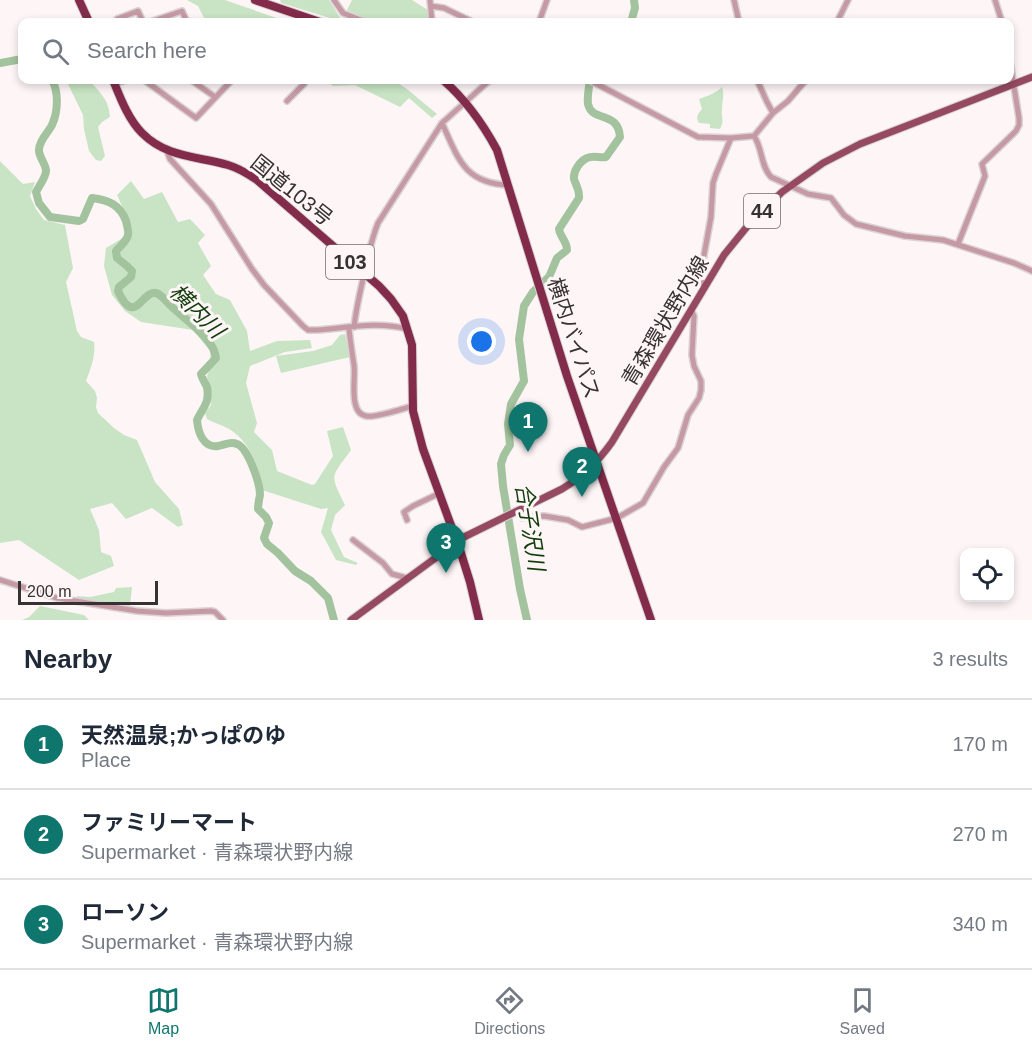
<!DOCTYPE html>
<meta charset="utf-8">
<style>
body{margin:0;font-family:Arial,"Noto Sans JP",sans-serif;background:#f6f6f7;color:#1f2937}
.controls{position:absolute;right:18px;bottom:18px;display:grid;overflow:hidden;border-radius:12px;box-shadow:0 3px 9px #0003}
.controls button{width:54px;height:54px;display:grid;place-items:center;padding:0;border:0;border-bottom:2px solid #e0e1e3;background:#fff;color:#1f2937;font:30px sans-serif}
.scale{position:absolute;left:18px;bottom:15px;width:140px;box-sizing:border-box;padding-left:6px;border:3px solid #363233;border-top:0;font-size:16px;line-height:21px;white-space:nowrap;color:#363233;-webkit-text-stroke:4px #fef5f7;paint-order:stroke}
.you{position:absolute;left:482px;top:342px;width:21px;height:21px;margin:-15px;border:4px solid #fff;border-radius:50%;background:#1a73e8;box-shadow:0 0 0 9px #1a73e833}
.badge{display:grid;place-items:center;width:39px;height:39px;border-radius:50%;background:#0f766e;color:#fff;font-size:20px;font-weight:700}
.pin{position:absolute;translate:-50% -50px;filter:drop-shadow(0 2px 3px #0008)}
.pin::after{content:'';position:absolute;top:32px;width:21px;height:18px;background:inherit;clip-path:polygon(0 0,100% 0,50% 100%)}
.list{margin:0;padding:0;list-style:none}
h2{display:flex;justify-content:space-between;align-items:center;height:78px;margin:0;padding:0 24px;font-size:26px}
h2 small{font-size:20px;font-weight:400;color:#747a83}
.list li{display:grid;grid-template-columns:39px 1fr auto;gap:18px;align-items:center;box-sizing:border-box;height:90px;padding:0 24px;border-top:2px solid #e0e1e3}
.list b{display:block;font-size:22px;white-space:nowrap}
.list p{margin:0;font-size:20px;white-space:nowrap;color:#747a83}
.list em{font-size:20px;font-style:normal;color:#747a83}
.icon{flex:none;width:33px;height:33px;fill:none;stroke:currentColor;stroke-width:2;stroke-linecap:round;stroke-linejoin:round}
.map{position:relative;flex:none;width:1032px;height:620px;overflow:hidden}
.search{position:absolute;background:#fff;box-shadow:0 3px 9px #0003;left:18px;right:18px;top:18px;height:66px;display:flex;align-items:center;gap:15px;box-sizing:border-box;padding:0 21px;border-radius:12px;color:#747a83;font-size:22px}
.sheet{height:348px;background:#fff}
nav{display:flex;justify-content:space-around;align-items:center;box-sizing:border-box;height:84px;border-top:2px solid #e0e1e3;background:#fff;font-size:16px;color:#747a83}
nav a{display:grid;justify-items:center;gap:3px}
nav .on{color:#0f766e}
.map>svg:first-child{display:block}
.green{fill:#c8e4c4}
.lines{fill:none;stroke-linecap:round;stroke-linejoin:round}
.river{stroke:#a3c39e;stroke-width:8}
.minor-casing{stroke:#dad2d4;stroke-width:8}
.major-casing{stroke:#dad2d4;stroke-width:9}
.highway-casing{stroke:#dad2d4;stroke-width:10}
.minor{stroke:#c69aa5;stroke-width:5}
.major{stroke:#954a62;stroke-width:7}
.highway{stroke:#822b4a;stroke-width:8}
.labels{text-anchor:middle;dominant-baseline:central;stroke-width:6;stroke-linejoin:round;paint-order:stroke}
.shield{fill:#fef5f7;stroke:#726c6e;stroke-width:1.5}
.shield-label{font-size:20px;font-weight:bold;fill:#363233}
.street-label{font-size:21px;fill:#363233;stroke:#fef5f7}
.water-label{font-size:22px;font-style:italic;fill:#113d0b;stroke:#fef5f7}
</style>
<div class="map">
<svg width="1032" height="620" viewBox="0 0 1032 620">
<rect width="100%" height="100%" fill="#fef5f7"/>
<path class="green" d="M187,0H225L288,22H206L198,6Z
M280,0H329L343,22L281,3Z
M352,0H412L428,10L429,22H374L347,10Z
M66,80H89C100,93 109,99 110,117L102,122L98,127L105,156L101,161L96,160L89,151L84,129L83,115Z
M325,80H393L407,89L437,114L432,118L409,98L400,107L355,85L333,86Z
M722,87C725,96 722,100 722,109C721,119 725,119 720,129L710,128V124L699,123C695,117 698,114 702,109L699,99C707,96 715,94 722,87Z
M0,161L23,184L35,182L30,196L36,209L44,220L65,225L73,268L66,282L77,331L81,337L94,342C96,355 91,368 86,381L95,391L97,398L96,407L98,413L114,428L124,435L137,440L155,482L179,509L183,525L178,527L152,508L126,519L112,503L90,509L99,530L101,552L111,556L114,566L79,580L19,540L0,543Z
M131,181L144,199L162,192L178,222L190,219L205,235L198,243L211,266L203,275L216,294L230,300L247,331L250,351L277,341L310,340L312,348L285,352L250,366L246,383L257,423L254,432L272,450L277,471L312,485L315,484L333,456L327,431L343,427L351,450C331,478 329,473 345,505L335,515L331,530L344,557L358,563L356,565L336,560L321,532L328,508L321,509L262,490C260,469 249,440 229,429C222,425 214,423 207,419L205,413L211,405L207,376L211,365L210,351L193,330L141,322L125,311L112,295L104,266L106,248L126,236L130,224L117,195Z
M345,334L350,357L281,373L276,356L313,351L332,345L340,335Z
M132,587L130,606L76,600L77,596L90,597L114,592L116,588Z
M40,606L84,615L89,620H22L29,617Z"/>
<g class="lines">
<path class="river" d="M631,22L635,8L634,0
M0,63L22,59
M52,80C59,92 58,112 52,125C48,133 40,139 39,149C38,157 46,163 46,171C46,177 39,186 36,192L39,203L50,217L79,221L83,219L92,198C109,200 120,205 126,221C127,226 129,231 128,235C127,241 120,246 116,251L117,258L127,266L132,271L131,277L119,287L118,291C135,328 142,290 156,293C161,294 166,301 170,305C183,318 201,329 211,345C214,349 215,353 216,358L201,374C202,379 205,382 207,387C210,403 203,407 197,420C198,432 203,448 218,446C225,445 230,441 237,444C248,448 260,483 260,495C259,500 258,504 258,509L266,517L269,523L264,538L267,544L278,553L295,571L311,581L328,598L334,620
M527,620L520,589L503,486L501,464L504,455L510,445L508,424L511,404L524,381L519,339L524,306L533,292L549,277L557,258L567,250C567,241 560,237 559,229L579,198C580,190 576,186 574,179C573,171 580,161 587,158C593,155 600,158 606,157L620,137C618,110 592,123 588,104C587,97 589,87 590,80"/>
<g class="minor-casing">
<path id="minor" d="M334,0L343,13L366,22
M430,0L432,22
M734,0L739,22
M995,0L1002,22
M431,6L444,8L473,22
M119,22L117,19L138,11L143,22
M150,22L182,11L187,22
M539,22L547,0
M837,22L848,0
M144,80L196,118L232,80
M191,80L215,97
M589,80L698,137L731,138L754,136L773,113L788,101L806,80
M757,80L767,102L773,113
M115,84L126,80
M287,101L304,84L298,80
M442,123C458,158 464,183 508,185
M754,136C763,149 760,165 771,177L808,194L831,198L844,215L856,224L905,236L943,240L1014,263L1032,271
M167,151L170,159L211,204L252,269L264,285L303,326L308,330H317C346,328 378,321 407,329
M958,244L985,176L982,164L1016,131L1019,125V118L1010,62
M704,286L700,277L711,217L713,183L716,174L731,138
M354,327C356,309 360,292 364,275C368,257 371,240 378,223L442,123L490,80
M349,328C350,340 352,352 354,365C356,378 348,413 366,416C375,418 402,409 412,406
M516,511L522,518L544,516L568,520L582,527L617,518L643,503L664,467L678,448L688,415L699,398L701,390V381L694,366L692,355L694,316L691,309
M407,520L404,512L413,506L440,493
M353,540L383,563L392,574L407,578
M0,580L57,598L137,611L166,613L211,611L215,612L223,620"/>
</g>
<g class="major-casing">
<path id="major" d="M351,620L464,537L562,489C582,477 598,462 612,442L724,255L750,223L782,192L823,163L860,144L1032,77"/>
</g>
<g class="highway-casing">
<path id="highway" d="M79,0L89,22
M255,0L320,22
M113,80C120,97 128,119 142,133C167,158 197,156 228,165C239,168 248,174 257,180L379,286L391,299L403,316L412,345L413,411L423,449L460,550L470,582L479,620
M443,80C465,99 483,124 497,150L567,376L651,620"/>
</g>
<use href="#minor" class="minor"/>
<use href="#major" class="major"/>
<use href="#highway" class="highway"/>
</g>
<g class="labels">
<g class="shield">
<rect x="744" y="194" width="36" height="34" rx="4.5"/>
<rect x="326" y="245" width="48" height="34" rx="4.5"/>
</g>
<g class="shield-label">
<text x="762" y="211">44</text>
<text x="350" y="262">103</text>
</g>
<g class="street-label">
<text transform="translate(292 190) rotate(39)">国道103号</text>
<text transform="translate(665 321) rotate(-59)">青森環状野内線</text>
<text transform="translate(574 338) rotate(72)">横内バイパス</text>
</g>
<g class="water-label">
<text transform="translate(197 311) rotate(45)">横内川</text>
<text transform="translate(530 527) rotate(81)">合子沢川</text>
</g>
</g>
</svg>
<div class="controls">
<button><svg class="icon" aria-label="locate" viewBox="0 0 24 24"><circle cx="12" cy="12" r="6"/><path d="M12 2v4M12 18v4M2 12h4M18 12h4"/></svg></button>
</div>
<div class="scale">200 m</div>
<div class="you"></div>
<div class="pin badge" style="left:528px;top:452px">1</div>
<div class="pin badge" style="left:582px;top:497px">2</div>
<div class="pin badge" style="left:446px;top:573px">3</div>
<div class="search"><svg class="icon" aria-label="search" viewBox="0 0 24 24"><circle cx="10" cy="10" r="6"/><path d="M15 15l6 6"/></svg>Search here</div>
</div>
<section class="sheet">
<h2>Nearby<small>3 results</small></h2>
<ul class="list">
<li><span class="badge">1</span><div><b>天然温泉;かっぱのゆ</b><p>Place</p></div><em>170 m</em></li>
<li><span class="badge">2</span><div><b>ファミリーマート</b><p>Supermarket · 青森環状野内線</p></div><em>270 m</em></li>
<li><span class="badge">3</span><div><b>ローソン</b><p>Supermarket · 青森環状野内線</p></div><em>340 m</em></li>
</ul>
</section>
<nav>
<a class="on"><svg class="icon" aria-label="map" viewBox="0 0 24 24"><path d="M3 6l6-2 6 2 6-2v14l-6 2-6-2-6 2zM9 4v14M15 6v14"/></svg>Map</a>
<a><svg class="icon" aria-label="directions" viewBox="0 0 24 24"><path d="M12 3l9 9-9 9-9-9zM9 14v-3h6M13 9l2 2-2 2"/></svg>Directions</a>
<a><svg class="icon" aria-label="saved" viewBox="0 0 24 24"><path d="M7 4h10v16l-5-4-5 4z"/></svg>Saved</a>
</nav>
